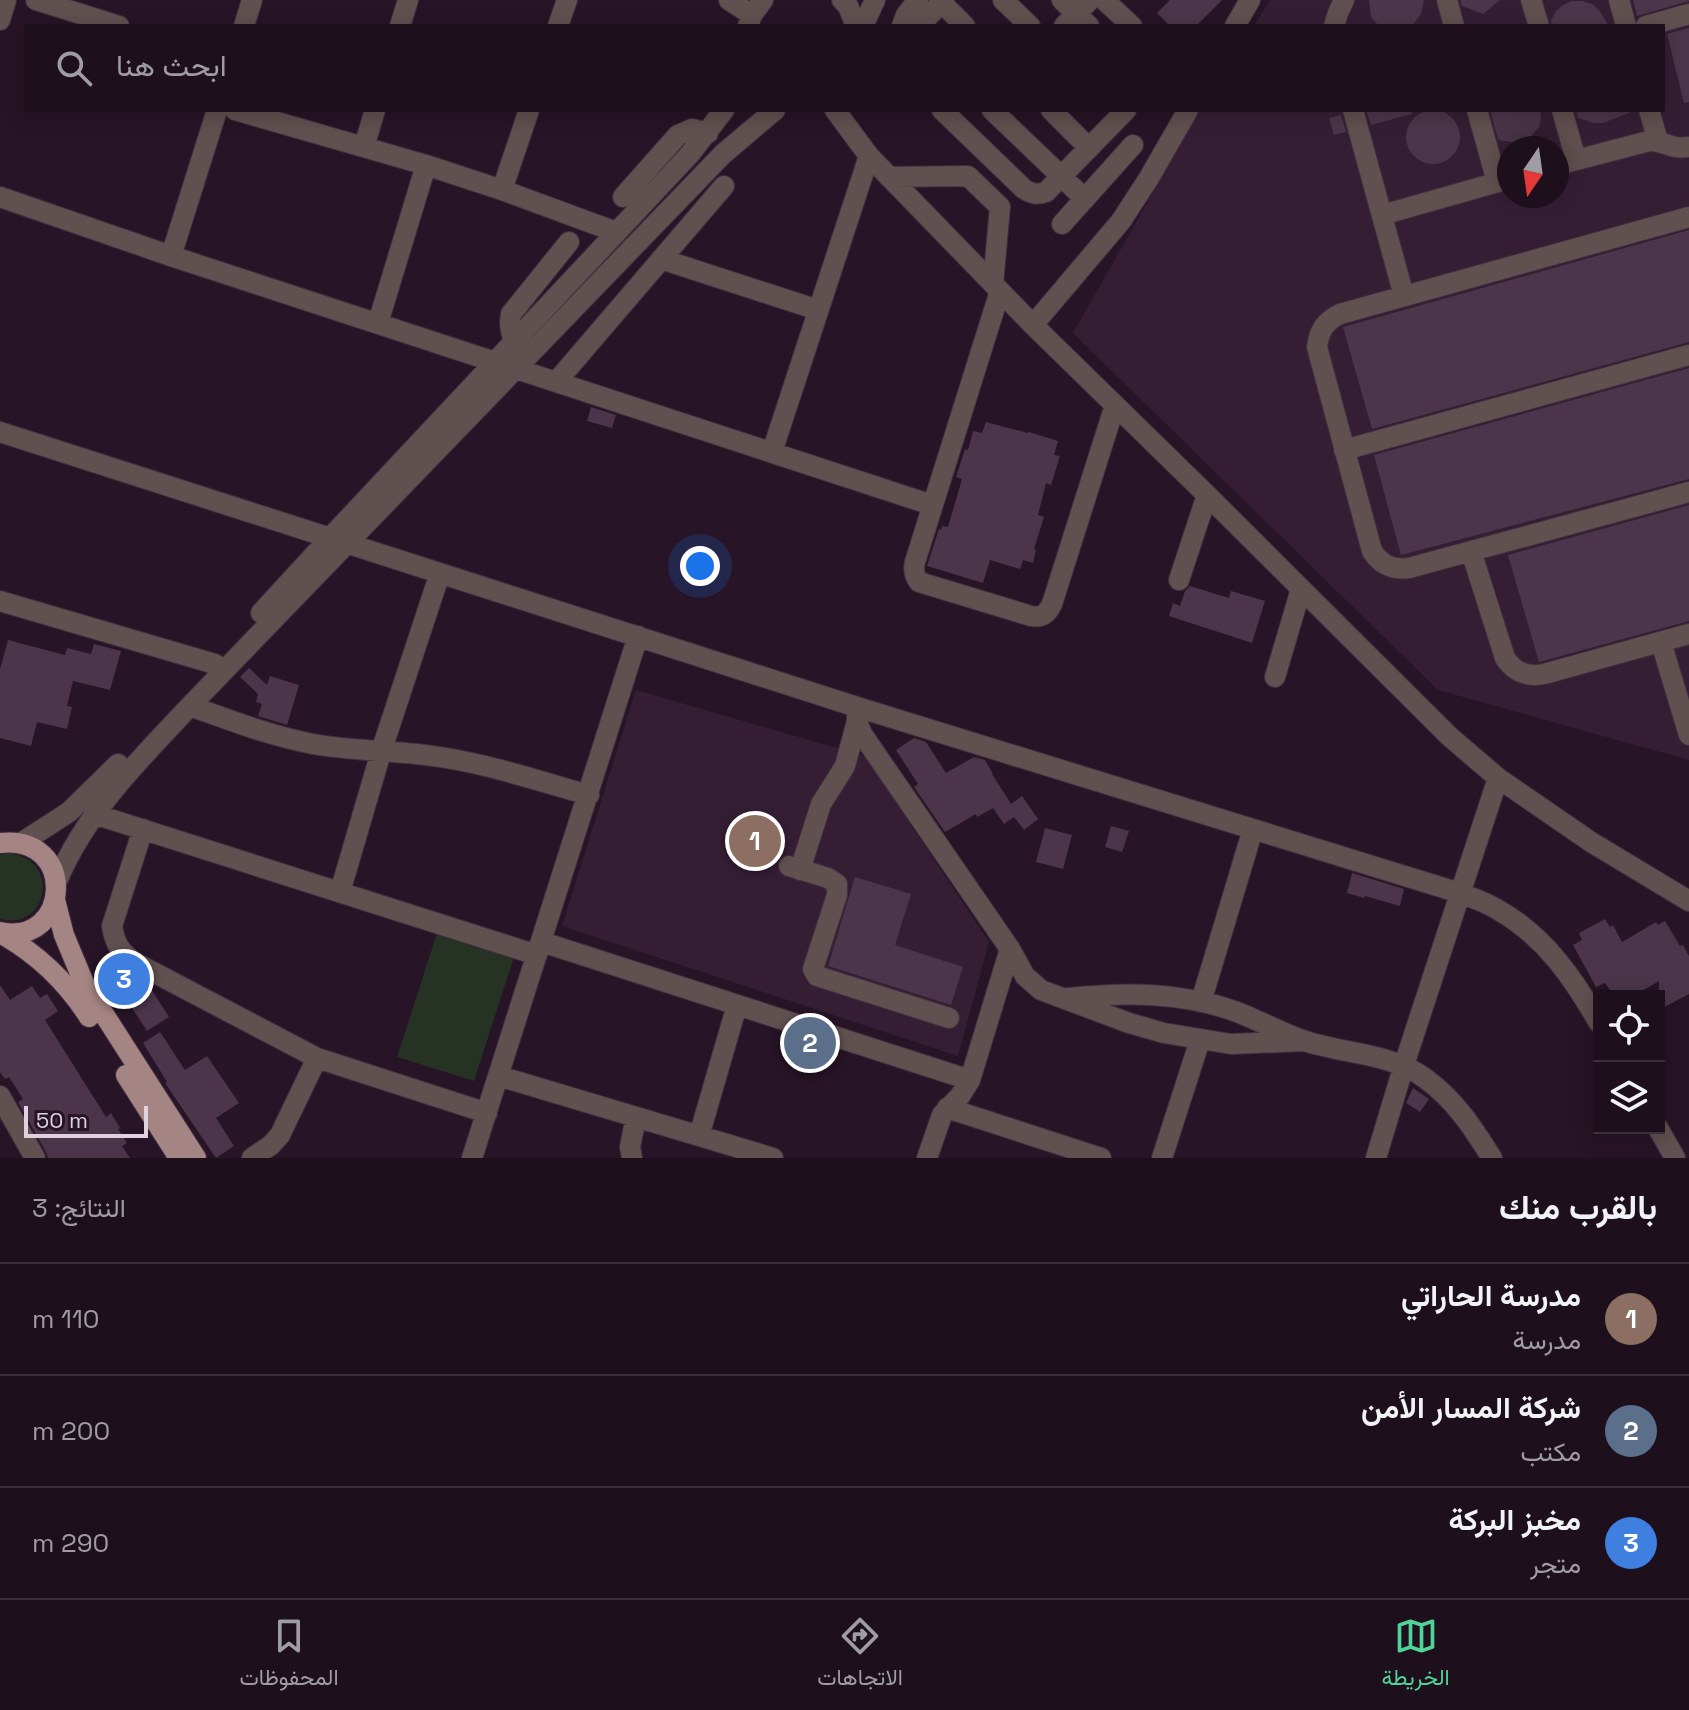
<!DOCTYPE html>
<html lang="ar">
<meta charset="utf-8">
<style>
body{margin:0;font-family:"Space Grotesk",Vazirmatn,sans-serif;background:#251825;color:#f1f3f6;direction:rtl}
.controls{position:absolute;right:24px;bottom:24px;display:grid;overflow:hidden;border-radius:0px;box-shadow:0 4px 20px #0003}
.controls button{width:72px;height:72px;display:grid;place-items:center;padding:0;border:0;border-bottom:2px solid #3b2f3b;background:#1d0f1c;color:#f1f3f6;font:40px sans-serif}
.compass{position:absolute;left:1497px;top:136px;width:72px;height:72px;border-radius:50%;background:#1d0f1c;box-shadow:0 4px 20px #0003;rotate:193deg}
.scale{position:absolute;left:24px;bottom:20px;width:124px;box-sizing:border-box;padding-left:8px;border:4px solid #dfd2de;border-top:0;font-size:22px;line-height:28px;white-space:nowrap;color:#dfd2de;-webkit-text-stroke:6px #271426;paint-order:stroke}
.you{position:absolute;left:700px;top:566px;width:28px;height:28px;margin:-20px;border:6px solid #fff;border-radius:50%;background:#1a73e8;box-shadow:0 0 0 12px #1a73e833}
.badge{display:grid;place-items:center;width:52px;height:52px;border-radius:50%;background:#50d398;color:#fff;font-size:26px;font-weight:700}
.pin{position:absolute;translate:-50% -50%;border:4px solid #fff;box-shadow:0 2px 8px #0006}
.list{margin:0;padding:0;list-style:none}
h2{display:flex;justify-content:space-between;align-items:center;height:104px;margin:0;padding:0 32px;font-size:34px}
h2 small{font-size:26px;font-weight:400;color:#a09ca3}
.list li{display:grid;grid-template-columns:52px 1fr auto;gap:24px;align-items:center;box-sizing:border-box;height:112px;padding:0 32px;border-top:2px solid #3b2f3b}
.list b{display:block;font-size:30px;white-space:nowrap}
.list p{margin:0;font-size:26px;white-space:nowrap;color:#a09ca3}
.list em{font-size:26px;font-style:normal;color:#a09ca3}
.icon{flex:none;width:44px;height:44px;fill:none;stroke:currentColor;stroke-width:2;stroke-linecap:round;stroke-linejoin:round}
.map{position:relative;flex:none;width:1689px;height:1158px;overflow:hidden;direction:ltr}
.search{position:absolute;background:#1d0f1c;box-shadow:0 4px 20px #0003;left:24px;right:24px;top:24px;height:88px;display:flex;align-items:center;gap:20px;box-sizing:border-box;padding:0 28px;border-radius:0px;color:#a09ca3;font-size:30px}
.sheet{height:440px;background:#1d0f1c}
nav{display:flex;justify-content:space-around;align-items:center;box-sizing:border-box;height:112px;border-top:2px solid #3b2f3b;background:#1d0f1c;font-size:22px;color:#a09ca3}
nav a{display:grid;justify-items:center;gap:4px}
nav .on{color:#50d398}
.map>svg:first-child{display:block}
.built{fill:#351e34;fill-rule:evenodd}
.green{fill:#253224}
.building{fill:#4c354a}
.lines{fill:none;stroke-linecap:round;stroke-linejoin:round}
.minor-casing{stroke:#412f40;stroke-width:22}
.major-casing{stroke:#412f40;stroke-width:22}
.minor{stroke:#60504f;stroke-width:20}
.major{stroke:#a58583;stroke-width:20}
</style>
<div class="map">
<svg width="1689" height="1158" viewBox="0 0 1689 1158">
<rect width="100%" height="100%" fill="#271426"/>
<path class="built" d="M1270,0H1689V760L1438,690L1073,333L1200,110H1663V26H1254ZM1509,148H1557V196H1509Z
M636,690L865,756L989,942L958,1056L562,926Z"/>
<path class="green" d="M9,853C63,860 47,932 0,919V855Z
M438,930L515,954L474,1081L397,1057Z"/>
<path class="building" d="M1170,0H1222L1196,26H1170L1157,13Z
M1369,0H1424L1421,14L1412,26H1379L1371,17Z
M1460,0H1500L1483,14L1462,6Z
M1633,0H1689V1L1637,16Z
M1572,1H1582L1592,4L1599,10L1609,26H1552L1551,20L1556,11L1563,5Z
M1689,28V102L1684,103L1667,34Z
M1366,110H1411L1412,114L1371,125Z
M1490,110H1540L1541,118L1539,127L1528,140L1520,143L1503,141L1498,139Z
M1576,110H1634V111L1603,123H1594L1578,118Z
M1406 137a27 27 0 1 1 54 0a27 27 0 1 1-54 0Z
M1341,115L1346,132L1334,135L1329,118Z
M1689,230V342L1372,429L1343,327Z
M1689,368V479L1401,555L1374,455Z
M591,407L616,415L612,428L587,421Z
M986,422L1028,433L1029,432L1058,441L1054,455L1060,456L1051,485L1046,483L1038,515L1044,517L1034,549L1036,550L1033,563L1023,560L1020,569L990,560L983,583L927,566L939,529L941,530L942,526L948,527L962,479L956,477L965,449L968,450L973,431L982,433Z
M1689,505V621L1539,662L1508,555Z
M1190,586L1229,598L1231,591L1265,601L1252,643L1169,616L1173,603L1180,606L1185,591Z
M8,640L65,655L67,648L91,654L94,644L121,651L110,690L73,681L67,706L72,707L67,729L37,722L31,746L0,738V669Z
M249,668L267,685L270,676L299,685L287,725L258,716L262,704L256,702L258,694L240,677Z
M914,738L926,742L946,773L974,757L985,760L993,774H992L1011,804L1022,796L1038,819L1024,830L1014,817L1004,824L993,808L977,817L976,814L945,832L914,787L918,784L896,750Z
M1111,826L1129,831L1122,852L1105,847Z
M1045,828L1072,835L1063,869L1036,862Z
M1352,873L1404,889L1400,906L1365,896L1364,898L1347,893Z
M855,877L911,894L895,945L963,967L951,1005L828,966Z
M1605,919L1610,927L1613,925L1622,942L1656,922L1658,925L1665,921L1680,946L1683,945L1689,956V994L1659,1010V981L1633,996H1614L1605,983L1596,987L1573,945L1582,940L1579,933Z
M128,974L148,984L169,1017L147,1031L115,982Z
M0,985L10,1000L32,986L40,998L47,994L58,1011L45,1020L106,1117L111,1113L120,1128L118,1129L127,1143L122,1146L130,1158H48L46,1152L18,1102L23,1099L9,1077L5,1079L0,1072Z
M160,1032L185,1070L207,1056L239,1103L216,1118L234,1146L216,1158L165,1083L167,1082L143,1043Z
M1413,1088L1429,1099L1420,1112L1406,1103Z"/>
<g class="lines">
<g class="minor-casing">
<path id="minor" d="M36,0L119,26
M729,0L752,15
M842,0L848,6L856,26
M1003,0L1030,26
M1062,0L1089,26
M1104,0L1132,26
M1447,0L1454,26
M1531,0L1539,26
M1619,0L1626,26
M942,3L965,26
M0,20L6,0
M244,26L252,0
M400,26L408,0
M558,26L567,0
M748,26L752,15L763,0
M863,26L875,0
M902,26L906,15L918,0
M919,26L944,0
M1064,26L1090,0
M1235,26L1250,0
M1334,26L1338,13L1344,0
M1646,26L1689,14
M235,110L426,165L502,190L616,232
M835,110L869,156L1033,325L1207,495L1449,736L1498,778L1591,842L1689,901
M942,110L1024,189C1032,194 1037,195 1046,192L1126,110
M992,110L1085,199
M1051,110L1089,148
M1353,110L1404,296
M1477,110L1497,182
M1562,110L1576,160
M1649,110L1658,141
M364,147L375,110
M1557,165L1649,141C1665,140 1669,150 1689,147
M889,177L968,176L1000,207L993,284
M502,190L529,110
M0,197L171,256L932,505
M623,197L678,135L692,129L708,133
M1382,215L1509,179
M1689,217L1340,314C1325,321 1319,331 1317,347L1372,551C1381,565 1393,570 1409,568L1689,492
M1062,224L1133,145
M171,256L217,110
M661,259L818,310
M1000,291L915,562C913,570 914,575 919,582L1031,616C1042,618 1047,614 1052,604L1115,405
M378,323L426,165
M1033,325L1121,221L1149,178L1188,110
M514,340C510,331 509,324 511,314L569,242
M557,381L724,186
M0,432L857,707L1460,893C1473,898 1488,903 1500,911C1545,937 1574,979 1599,1023
M1344,450L1689,355
M772,452L869,156
M1471,551L1505,658C1515,673 1528,677 1544,674L1689,634
M1179,580L1207,495
M0,601L215,664
M261,613L329,539L690,154L724,110
M1661,642L1689,735
M1275,677L1301,589
M190,706C230,720 270,736 313,744C357,752 402,750 446,758C495,766 542,782 589,795
M857,707V721L862,734L1010,949L1025,976L1041,990L1129,1023L1164,1033L1231,1044L1304,1041
M94,814L537,955
M143,829L112,926C115,945 121,953 136,963L317,1058L487,1113
M21,843L69,812L118,764
M789,866L828,878L837,884V895L813,969L817,976L949,1018
M800,870L821,804L845,766L857,721
M57,881C86,812 139,760 190,706L723,154L775,110
M340,892L381,752L440,573
M542,942L970,1080
M1069,998C1126,992 1183,992 1237,1012C1260,1021 1282,1033 1305,1041C1344,1054 1392,1053 1426,1079C1455,1100 1473,1128 1492,1158
M1201,1002L1253,829
M499,1076L773,1158
M0,1096L35,1158
M947,1108L1101,1158
M1658,1128L1675,1158
M699,1136L737,1005
M252,1158L271,1145L280,1135L317,1058
M472,1158L638,636
M632,1158L630,1147L636,1117
M927,1158L942,1115L960,1096L970,1080L1010,949
M1162,1158L1200,1040
M1376,1158L1404,1065L1498,778"/>
</g>
<g class="major-casing">
<path id="major" d="M0,843C78,834 71,947 0,932
M55,900L64,935L84,983L196,1158
M0,933C38,954 66,981 89,1017
M126,1075L179,1158"/>
</g>
<use href="#minor" class="minor"/>
<use href="#major" class="major"/>
</g>
</svg>
<div class="controls">
<button><svg class="icon" aria-label="locate" viewBox="0 0 24 24"><circle cx="12" cy="12" r="6"/><path d="M12 2v4M12 18v4M2 12h4M18 12h4"/></svg></button>
<button><svg class="icon" aria-label="layers" viewBox="0 0 24 24"><path d="M12 4l9 5-9 5-9-5zM3 14l9 5 9-5"/></svg></button>
</div>
<svg class="compass" viewBox="-18 -18 36 36"><path d="M0-13l5 13h-10z" fill="#e53935"/><path d="M0 13l5-13h-10z" fill="#a09ca3"/></svg>
<div class="scale">50 m</div>
<div class="you"></div>
<div class="pin badge" style="left:755px;top:841px;background:#8d6e63">1</div>
<div class="pin badge" style="left:810px;top:1043px;background:#5c6f8a">2</div>
<div class="pin badge" style="left:124px;top:979px;background:#3f7fe0">3</div>
<div class="search"><svg class="icon" aria-label="search" viewBox="0 0 24 24"><circle cx="10" cy="10" r="6"/><path d="M15 15l6 6"/></svg>ابحث هنا</div>
</div>
<section class="sheet">
<h2>بالقرب منك<small>النتائج: 3</small></h2>
<ul class="list">
<li><span class="badge" style="background:#8d6e63">1</span><div><b>مدرسة الحاراتي</b><p>مدرسة</p></div><em>110 m</em></li>
<li><span class="badge" style="background:#5c6f8a">2</span><div><b>شركة المسار الأمن</b><p>مكتب</p></div><em>200 m</em></li>
<li><span class="badge" style="background:#3f7fe0">3</span><div><b>مخبز البركة</b><p>متجر</p></div><em>290 m</em></li>
</ul>
</section>
<nav>
<a class="on"><svg class="icon" aria-label="map" viewBox="0 0 24 24"><path d="M3 6l6-2 6 2 6-2v14l-6 2-6-2-6 2zM9 4v14M15 6v14"/></svg>الخريطة</a>
<a><svg class="icon" aria-label="directions" viewBox="0 0 24 24"><path d="M12 3l9 9-9 9-9-9zM9 14v-3h6M13 9l2 2-2 2"/></svg>الاتجاهات</a>
<a><svg class="icon" aria-label="saved" viewBox="0 0 24 24"><path d="M7 4h10v16l-5-4-5 4z"/></svg>المحفوظات</a>
</nav>
